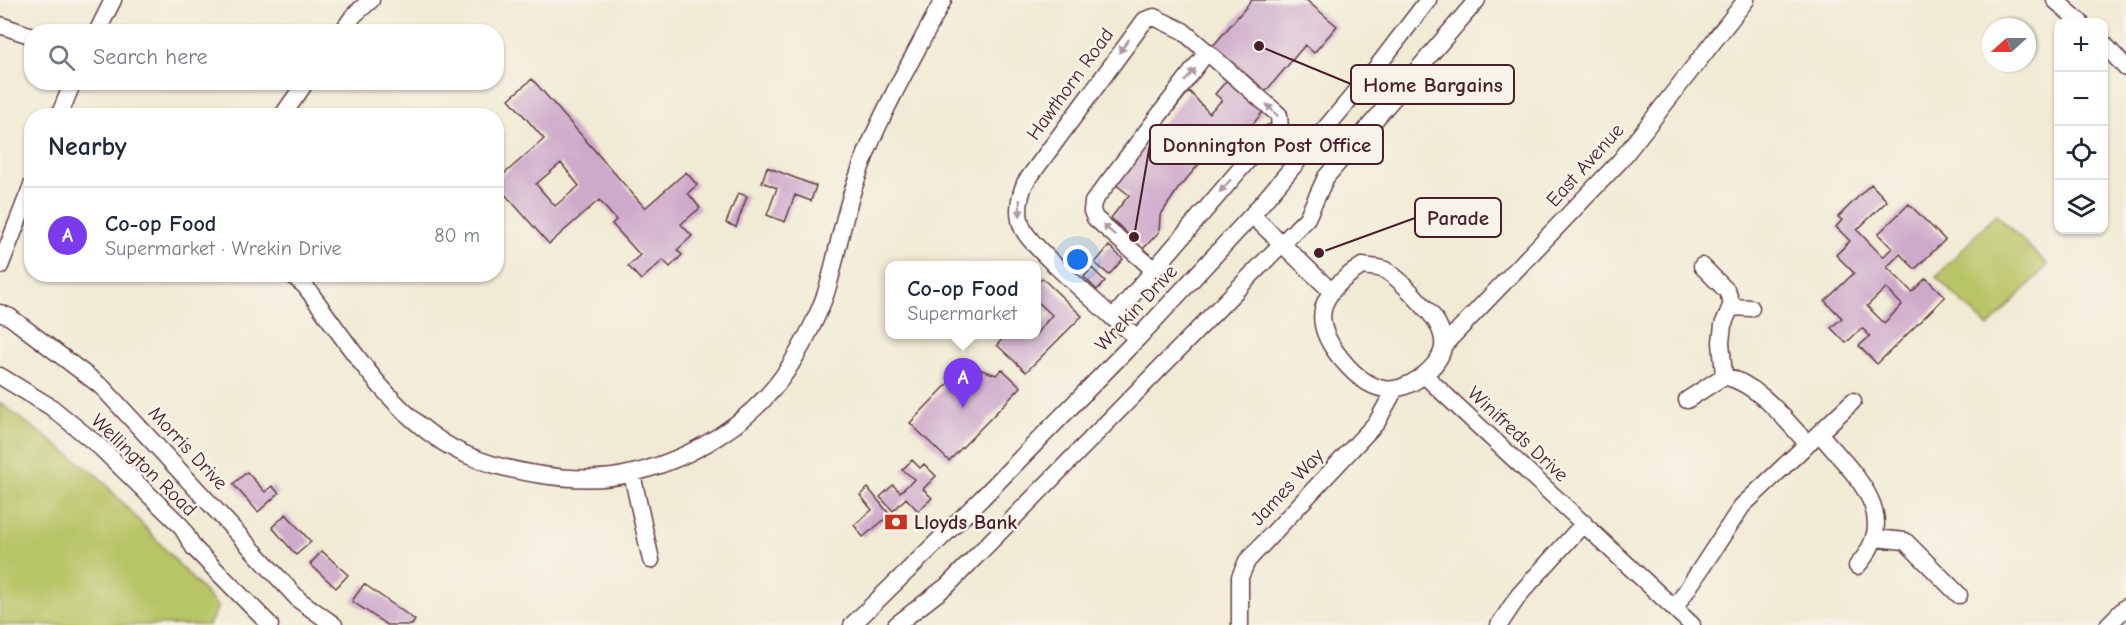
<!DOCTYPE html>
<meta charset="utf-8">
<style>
body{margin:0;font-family:"Comic Neue",sans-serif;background:#f6f6f7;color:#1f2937}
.controls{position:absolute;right:18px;top:18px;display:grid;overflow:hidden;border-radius:12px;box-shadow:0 2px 4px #0004}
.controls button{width:54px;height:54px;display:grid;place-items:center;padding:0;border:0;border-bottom:2px solid #e0e1e3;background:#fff;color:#1f2937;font:30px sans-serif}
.compass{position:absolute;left:1982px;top:18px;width:54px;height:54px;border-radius:50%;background:#fff;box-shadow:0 2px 4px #0004;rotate:249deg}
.you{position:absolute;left:1078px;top:260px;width:21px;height:21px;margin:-15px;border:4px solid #fff;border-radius:50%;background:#1a73e8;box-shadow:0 0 0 9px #1a73e833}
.badge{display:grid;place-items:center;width:39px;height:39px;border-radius:50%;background:#7c3aed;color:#fff;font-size:20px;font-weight:700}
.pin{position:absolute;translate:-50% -50px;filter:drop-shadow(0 2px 3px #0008)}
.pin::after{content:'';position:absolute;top:32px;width:21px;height:18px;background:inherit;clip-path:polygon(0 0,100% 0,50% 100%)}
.popup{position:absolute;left:885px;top:261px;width:156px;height:78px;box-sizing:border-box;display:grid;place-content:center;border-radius:12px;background:#fff;filter:drop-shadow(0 2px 4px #0005);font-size:20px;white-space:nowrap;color:#747a83}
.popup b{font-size:22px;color:#1f2937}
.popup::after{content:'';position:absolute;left:50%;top:100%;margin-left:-12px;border:12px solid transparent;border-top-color:#fff}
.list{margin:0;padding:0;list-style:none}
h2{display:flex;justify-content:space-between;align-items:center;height:78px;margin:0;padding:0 24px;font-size:26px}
h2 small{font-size:20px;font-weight:400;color:#747a83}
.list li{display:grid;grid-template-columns:39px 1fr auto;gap:18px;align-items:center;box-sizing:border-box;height:96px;padding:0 24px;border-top:2px solid #e0e1e3}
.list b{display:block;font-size:22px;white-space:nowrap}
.list p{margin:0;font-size:20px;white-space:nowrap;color:#747a83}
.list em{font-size:20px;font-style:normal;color:#747a83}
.icon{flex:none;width:33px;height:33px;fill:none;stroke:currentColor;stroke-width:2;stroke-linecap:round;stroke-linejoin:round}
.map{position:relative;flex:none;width:2126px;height:625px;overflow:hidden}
.search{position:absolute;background:#fff;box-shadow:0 2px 4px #0004;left:24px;top:24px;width:480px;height:66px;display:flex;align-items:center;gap:15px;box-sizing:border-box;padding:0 21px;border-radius:24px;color:#747a83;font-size:22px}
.panel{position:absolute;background:#fff;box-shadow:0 2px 4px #0004;left:24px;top:108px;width:480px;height:174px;border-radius:24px}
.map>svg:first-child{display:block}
.green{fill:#b8c566;stroke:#817248;stroke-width:1.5}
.building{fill:#cda9ca;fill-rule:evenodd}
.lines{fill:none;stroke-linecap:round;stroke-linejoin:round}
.minor-casing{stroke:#633d44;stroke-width:19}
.minor{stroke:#fff;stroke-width:16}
.oneway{fill:#ae9aa0}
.labels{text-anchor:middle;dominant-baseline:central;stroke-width:5;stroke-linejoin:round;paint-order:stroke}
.street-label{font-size:20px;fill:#4a1f2b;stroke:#f7f3e8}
.poi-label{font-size:20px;font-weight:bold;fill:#4a1f2b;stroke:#f7f3e8;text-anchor:start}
.leader{fill:none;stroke:#4a1f2b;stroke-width:2}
.callout-dot{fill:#4a1f2b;stroke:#f7f3e8;stroke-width:2}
.callout{fill:#f7f3e8;stroke:#4a1f2b;stroke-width:2}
.callout-label{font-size:21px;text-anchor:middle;font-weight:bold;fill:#4a1f2b}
</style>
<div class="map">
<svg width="2126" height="625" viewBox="0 0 2126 625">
<rect width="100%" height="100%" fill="#f7f3e8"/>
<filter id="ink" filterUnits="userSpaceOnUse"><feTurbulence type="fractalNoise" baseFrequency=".0167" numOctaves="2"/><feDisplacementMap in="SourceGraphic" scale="12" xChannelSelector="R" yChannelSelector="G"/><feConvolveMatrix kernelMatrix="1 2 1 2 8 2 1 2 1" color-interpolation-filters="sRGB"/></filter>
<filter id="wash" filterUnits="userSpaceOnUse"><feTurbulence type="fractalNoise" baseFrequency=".008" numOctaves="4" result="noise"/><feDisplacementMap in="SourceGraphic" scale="24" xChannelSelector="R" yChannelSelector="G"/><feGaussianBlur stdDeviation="1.35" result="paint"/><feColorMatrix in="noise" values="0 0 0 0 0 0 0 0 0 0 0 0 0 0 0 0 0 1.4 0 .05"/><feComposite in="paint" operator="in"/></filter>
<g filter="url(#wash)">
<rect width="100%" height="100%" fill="#f1ead4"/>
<path class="green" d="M1996,214L2048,265L1988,327L1936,277Z
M0,403L98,476L218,607L209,625H0Z"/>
<g id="blocks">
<path class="building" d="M1252,0H1306L1337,26L1314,53L1305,45L1266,91L1213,46Z
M1229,78L1265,109L1254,123L1211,150L1178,189L1160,216L1159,232L1143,249L1111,218L1129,195L1115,184L1189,91L1209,113L1222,100L1215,94Z
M532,79L645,208L686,172L697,185L688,193L700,208L681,224L692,236L677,250L682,255L670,267L663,260L641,280L628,266L640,255L612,224L616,220L599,200L549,244L496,184V181L544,139L509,99ZM561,163L579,186L555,206L536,184Z
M767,167L816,186L811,201L795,195L785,222L767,215L777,188L762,182Z
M1871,184L1887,201L1857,230L1883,257L1892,248L1878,234L1909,204L1945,240L1915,269L1900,254L1887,267L1912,292L1926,278L1945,297L1877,364L1859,346L1870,336L1862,328L1846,343L1831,328L1842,318L1825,301L1854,273L1836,255L1850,241L1836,227L1842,220L1838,217ZM1886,288L1902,305L1884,323L1867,306Z
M738,193L747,196L736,227L726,223Z
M1109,246L1123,259L1109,275L1095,263Z
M1092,268L1105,281L1097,290L1084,277Z
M1042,278L1082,316L1026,372L997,345L1007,334H1036L1052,315L1036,300V285Z
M965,366L974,374L979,369L996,375L1002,369L1021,387L949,461L910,423Z
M912,460L920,468L924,464L936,476L923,489L932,498L918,511L906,498L893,511L880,497L893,485L900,492L915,479L902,470Z
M247,472L265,492L272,486L279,493L258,512L233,484Z
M868,488L890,515L863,537L854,525L872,510L860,495Z
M286,514L311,542L296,555L272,527Z
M322,551L348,575L336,588L310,564Z
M364,584L415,620L412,625H387L352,601Z"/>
</g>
</g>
<g filter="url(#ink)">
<use href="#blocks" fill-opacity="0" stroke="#633d44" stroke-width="1.5"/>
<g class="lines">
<g class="minor-casing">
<path id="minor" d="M2055,0L2080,22
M0,25L32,36
M97,32L113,0
M342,32L354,15L371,0
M2104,44L2126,68
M59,116L73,82
M282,116L306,82
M1252,215L1331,291
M0,266L32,185
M1362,266C1369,267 1379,267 1385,270C1401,279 1416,298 1428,311C1437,320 1445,335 1443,348C1439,369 1405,393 1384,389C1367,386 1353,373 1343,361C1308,320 1319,293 1362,266Z
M1702,266L1727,291L1732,304L1723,325L1721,342L1724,376
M1153,269L1095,218L1092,211L1093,202L1207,52
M291,274L305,286C346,340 385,406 444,443C490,472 581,487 633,473C694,458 754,421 788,369C804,343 821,312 829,283C838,249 844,214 856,181C877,118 913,59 943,0
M1731,307L1751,308
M0,313L10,317L102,387L299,600L334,625
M1113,318C1093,299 1033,249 1023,229C1016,214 1019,198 1025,183L1145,20L1154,17L1183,31L1279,115L1280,131L1303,156
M1138,338L1113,318L1271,133L1280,131
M1443,346L1620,161L1746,0
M1424,375L1692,625
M0,376L51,407L100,447L181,526L194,548L270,625
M1687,400L1724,376C1760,385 1783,418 1808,444
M1819,433C1853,474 1904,515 1857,566
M632,474L651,560
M1875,538L1905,541L1959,595
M1675,608L1742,506L1853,401
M852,625L981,499L1138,338L1252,215L1373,72L1428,0
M896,625L948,585L1307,218L1326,177L1477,0
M1240,625V577L1247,561L1377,422L1395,389
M1499,625L1519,595L1584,523
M2108,625L2126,607"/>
</g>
<use href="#minor" class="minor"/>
</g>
<defs><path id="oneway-solid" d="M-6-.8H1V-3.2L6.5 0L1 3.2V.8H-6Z" transform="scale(1.5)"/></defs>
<g class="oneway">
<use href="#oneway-solid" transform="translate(1124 46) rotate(126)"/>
<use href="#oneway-solid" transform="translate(1190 75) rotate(-52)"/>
<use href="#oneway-solid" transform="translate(1272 110) rotate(-134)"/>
<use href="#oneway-solid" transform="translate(1225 186) rotate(131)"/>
<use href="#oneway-solid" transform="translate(1020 208) rotate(88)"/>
<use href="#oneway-solid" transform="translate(1109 230) rotate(-139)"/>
</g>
</g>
<defs>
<g id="bank-bare" transform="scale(1.8)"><path d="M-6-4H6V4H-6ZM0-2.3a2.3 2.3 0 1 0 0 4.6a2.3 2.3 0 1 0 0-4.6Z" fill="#c8321e" stroke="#f7f3e8" stroke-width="2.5" paint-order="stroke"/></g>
</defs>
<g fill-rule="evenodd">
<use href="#bank-bare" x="896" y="522"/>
</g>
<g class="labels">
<g class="street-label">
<text transform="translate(1070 84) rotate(-54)">Hawthorn Road</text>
<text transform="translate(1585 165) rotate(-48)">East Avenue</text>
<text transform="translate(1136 308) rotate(-47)">Wrekin Drive</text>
<text transform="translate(1518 434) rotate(43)">Winifreds Drive</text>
<text transform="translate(188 448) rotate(47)">Morris Drive</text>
<text transform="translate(144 465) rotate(44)">Wellington Road</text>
<text transform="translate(1287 487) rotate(-47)">James Way</text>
</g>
<g class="poi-label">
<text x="914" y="522">Lloyds Bank</text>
</g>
</g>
<path class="leader" d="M1259 46L1351 84M1134 237L1150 144M1319 253L1415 218"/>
<g class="callout-dot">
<circle cx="1259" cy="46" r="6"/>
<circle cx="1134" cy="237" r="6"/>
<circle cx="1319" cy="253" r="6"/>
</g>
<g class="callout">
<rect x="1351" y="65" width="163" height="39" rx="6"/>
<rect x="1150" y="125" width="233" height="39" rx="6"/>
<rect x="1415" y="198" width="86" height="39" rx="6"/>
</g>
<g class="callout-label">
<text x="1433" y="92">Home Bargains</text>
<text x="1267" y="152">Donnington Post Office</text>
<text x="1458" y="225">Parade</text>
</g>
</svg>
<div class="controls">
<button>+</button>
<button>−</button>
<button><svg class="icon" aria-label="locate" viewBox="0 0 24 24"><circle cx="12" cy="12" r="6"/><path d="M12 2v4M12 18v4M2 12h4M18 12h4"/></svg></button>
<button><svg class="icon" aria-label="layers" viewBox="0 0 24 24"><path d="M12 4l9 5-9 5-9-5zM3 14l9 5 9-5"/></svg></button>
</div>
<svg class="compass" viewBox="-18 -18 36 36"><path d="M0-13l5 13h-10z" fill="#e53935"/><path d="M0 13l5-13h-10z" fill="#747a83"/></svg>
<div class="you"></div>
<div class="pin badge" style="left:963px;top:408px">A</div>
<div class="popup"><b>Co-op Food</b>Supermarket</div>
<div class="search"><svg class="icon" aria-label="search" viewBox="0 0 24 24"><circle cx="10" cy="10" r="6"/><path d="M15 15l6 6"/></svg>Search here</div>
<section class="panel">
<h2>Nearby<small></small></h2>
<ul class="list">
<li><span class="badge">A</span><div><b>Co-op Food</b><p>Supermarket · Wrekin Drive</p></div><em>80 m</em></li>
</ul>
</section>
</div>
